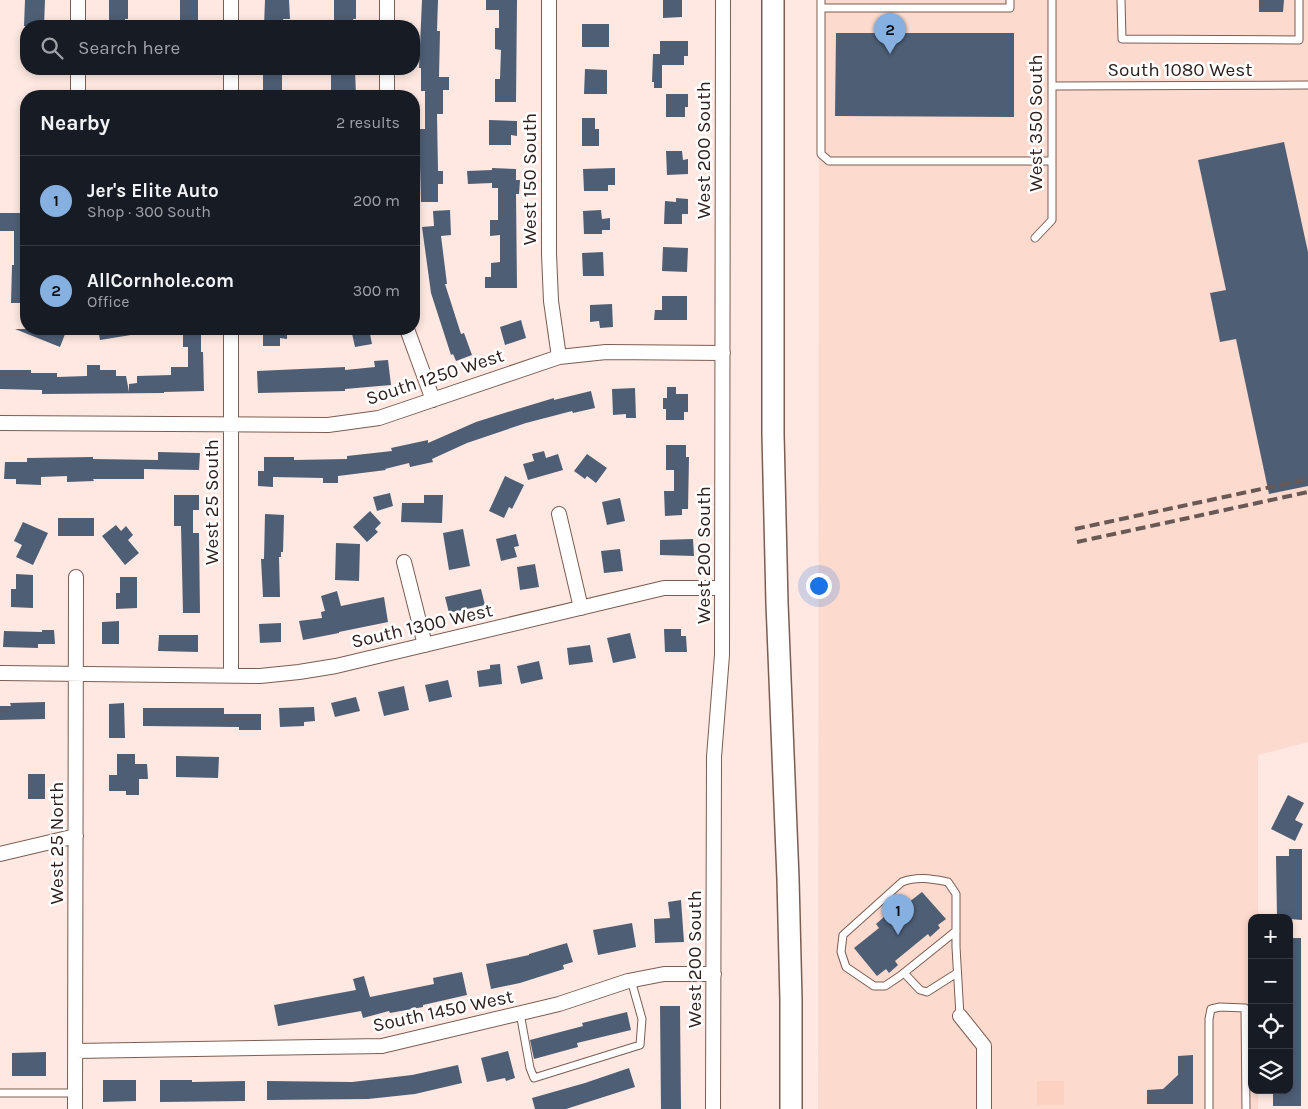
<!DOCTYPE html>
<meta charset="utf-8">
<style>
body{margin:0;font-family:Karla,sans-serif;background:#20242c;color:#f1f3f6}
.controls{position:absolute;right:15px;bottom:15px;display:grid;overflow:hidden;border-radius:10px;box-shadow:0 2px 8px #0003}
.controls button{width:45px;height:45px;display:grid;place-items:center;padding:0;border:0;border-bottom:1px solid #363941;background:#171b24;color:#f1f3f6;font:25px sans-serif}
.you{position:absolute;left:818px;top:585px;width:18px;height:18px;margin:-12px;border:4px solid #fff;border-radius:50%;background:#1a73e8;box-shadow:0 0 0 8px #1a73e833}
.badge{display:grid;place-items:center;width:32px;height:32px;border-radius:50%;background:#86b0e0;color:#111;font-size:16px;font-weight:700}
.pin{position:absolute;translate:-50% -41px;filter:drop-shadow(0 1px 2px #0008)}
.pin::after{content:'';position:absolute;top:26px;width:18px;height:15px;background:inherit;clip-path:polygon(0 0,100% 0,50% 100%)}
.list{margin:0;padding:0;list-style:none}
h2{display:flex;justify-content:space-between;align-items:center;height:65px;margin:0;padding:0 20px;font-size:21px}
h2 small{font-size:16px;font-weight:400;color:#9ea1a6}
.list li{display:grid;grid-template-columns:32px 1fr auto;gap:15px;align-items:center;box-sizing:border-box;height:90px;padding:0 20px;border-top:1px solid #363941}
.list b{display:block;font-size:19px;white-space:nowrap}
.list p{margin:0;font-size:16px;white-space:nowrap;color:#9ea1a6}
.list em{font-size:16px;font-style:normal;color:#9ea1a6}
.icon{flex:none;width:28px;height:28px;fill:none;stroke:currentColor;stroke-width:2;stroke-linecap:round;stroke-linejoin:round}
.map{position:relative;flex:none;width:1308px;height:1109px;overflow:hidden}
.search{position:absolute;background:#171b24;box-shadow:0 2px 8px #0003;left:20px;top:20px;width:400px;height:55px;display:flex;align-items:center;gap:12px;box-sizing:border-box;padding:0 18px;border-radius:20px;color:#9ea1a6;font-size:19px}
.panel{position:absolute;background:#171b24;box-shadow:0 2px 8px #0003;left:20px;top:90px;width:400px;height:245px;border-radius:20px}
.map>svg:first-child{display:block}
.built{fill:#fddace}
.green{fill:#fdd1c2}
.building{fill:#4e5e75}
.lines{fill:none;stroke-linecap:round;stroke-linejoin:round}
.service-casing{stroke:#7b5d53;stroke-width:9}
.minor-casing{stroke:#7b5d53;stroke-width:16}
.primary-casing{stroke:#7b5d53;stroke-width:24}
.service{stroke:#fff;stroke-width:7}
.minor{stroke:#fff;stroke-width:14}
.primary{stroke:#fff;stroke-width:21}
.rail{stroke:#695955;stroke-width:4;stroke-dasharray:10 5;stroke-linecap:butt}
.labels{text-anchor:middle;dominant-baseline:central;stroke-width:5;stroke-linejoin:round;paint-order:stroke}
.street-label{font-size:19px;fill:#2e211d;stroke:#fff}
</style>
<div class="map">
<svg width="1308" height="1109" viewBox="0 0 1308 1109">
<rect width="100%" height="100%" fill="#fee8e1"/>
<path class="built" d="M819,0H1308V742L1258,755V918H1252V1090H1258V1109H818Z"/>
<path class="green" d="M1037,1081H1064V1105H1037Z"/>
<path class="building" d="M25,0H45L44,26H24Z
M109,0H128V19H125V26H109Z
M180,0H198V26H180Z
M265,0H289L290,19H283L284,26H264Z
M334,0H356V19H353L354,26H334Z
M422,0H438L437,31H440L439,77H449V90H443V114H437L438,171H443V184H438V202H421L419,129H425V91H421V68H419Z
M486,0H517L516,102H495V79H500L501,50L495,49V28H499V10H486Z
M663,0H682V17L663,18Z
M1259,0H1284L1283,12H1259Z
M582,24H609V47H582Z
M836,33H1014V117L835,116Z
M660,41H688V56H684V65H662V88H654V82H652L653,54H660Z
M263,69H282V96H263Z
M331,69H355L356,96H331Z
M585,69L607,70V94H584Z
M666,94H688V107H685V117H666Z
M582,118H595V129H599V146H582Z
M489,120L517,121V136L511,135V145H489Z
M1284,142L1308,252V486L1269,494L1236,339L1220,342L1210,293L1226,290L1198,160Z
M666,151H682L683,160L688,159V174L667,175Z
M492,168L516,169V180H520L519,194H516L517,288H485V277H491V263L500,262V235L490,236V220H498V188H492V183L468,184L467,171L492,170Z
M615,168V185H608V191H584L583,169Z
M676,198L688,199V214H682V224H664L665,201L676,202Z
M450,210L451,235L441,236L447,284H445L461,334L464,333L472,355L456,361L453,354L451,355L431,293L422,227L434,226L433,211Z
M601,210L602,219L610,218V230H602V234H584L583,211Z
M0,213H26V303H11L12,265H14V231H0Z
M663,247L688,248L687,272L662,271Z
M603,252L604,276H583L582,253Z
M662,296H687V320H654L655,310H662Z
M612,304L613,327L600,328L599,321L590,322V305Z
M521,320L526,338L505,345L500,327Z
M15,329H67L60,347Z
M98,329H137V334L100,340Z
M183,329H201V352H203L204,391L164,392V393L42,394V390L0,389V370H31V373H57V377L87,376V365H100V370H116V376H126L129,392V384L137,383V376L171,375V367H188V347H183Z
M263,329H287V339L280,338V346H263Z
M351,329H369L372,344L355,347Z
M388,360L391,385L345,389V391L258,393L257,371L345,367V370L375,367L374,361Z
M667,387H676V394H688V412H684V420H666V409H663V398H667Z
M635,388L636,418H626V414L613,415L612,389Z
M591,391L595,408L573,413L572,411L526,423L467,443L432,459L433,462L410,467L409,463L385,469L386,470L338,476V483H323V478L273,477V487L258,486V471H264V457H294V460L347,459V456L392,451L391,448L428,440V443L476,422L511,411L554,398V400Z
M666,445H686V457H689L688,509H682V515L665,516L664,491H674V470H666Z
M544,451L546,458L558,454L563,470L528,480L523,464L534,461L532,454Z
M158,452L200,453L199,470L144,469V479H93L94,481L67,482V476L41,477V485L16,484V479H4L5,462H27V458L93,457V459L158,460Z
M587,454L607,468L596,483L587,476L585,479L574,471Z
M505,476L524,485L512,509L509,507L504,518L489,511Z
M390,493L393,506L377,511L373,497Z
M174,495H199V510H193V533H199L200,613H183L181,526H174Z
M424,495H443L442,523L401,522L402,503H424Z
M620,498L625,521L607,525L602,502Z
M370,511L381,523L375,529L378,532L367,542L353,527Z
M265,514L284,515L283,552H281V557H279L280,597H263L261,559H264Z
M58,518H94V536H58Z
M23,522L48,533L33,565L16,557L22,545L14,541Z
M116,525L121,531L126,526L133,535L128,540L139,553L125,565L102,536Z
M463,529L470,566L449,570L443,533Z
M516,534L519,546L514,547L517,557L501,561L496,539Z
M693,539L694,556L660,555V540Z
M336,543L360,544L359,581L335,580Z
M620,549L623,571L604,573L601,551Z
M535,564L539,587L520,590L517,567Z
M16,574L33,575V608L11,607V589H16Z
M120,577H137V608L116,609V593H120Z
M481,589L485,605L449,613L445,597Z
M337,591L341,606L384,597L388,622L339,632V633L303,640L299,621L322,618L321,612L325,611L321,596Z
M119,621V644H102V622Z
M281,623V642L260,643L259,624Z
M664,629H681V636H686L687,652H665Z
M42,630H54L55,644H38V648L3,647L4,631L42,632Z
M630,633L636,658L613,663L607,638Z
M159,635H198V652L158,651Z
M590,645L593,662L569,665L567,648Z
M539,661L543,679L521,684L517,666Z
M500,664L502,684L479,687L477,671L490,669V665Z
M448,680L452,697L429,702L425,685Z
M404,686L409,710L384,716L378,692Z
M356,697L360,711L335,717L331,703Z
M45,702V719L0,720V706H11L10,703Z
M124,703L125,738H109V704Z
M314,707L315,721L304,722V726L280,727L279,708Z
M143,708H224V714H261V730H239V727L143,726Z
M117,754H135V764H147L148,779H139V795H126V791H109V775H117Z
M176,756L219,757L218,778L176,777Z
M28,774H45V799H28Z
M1288,795L1304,803L1295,820L1303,824L1295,841L1271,829Z
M1289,849H1302V920L1277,918L1276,856H1289Z
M922,892L946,919L938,925L940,928L930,937L928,934L895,961L898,965L889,973L886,969L877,976L854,948L879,928L876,924L894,908L896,912Z
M681,900L684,942L655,943L654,919L670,918L668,902Z
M632,923L636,947L598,955L593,930Z
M1289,938H1301V1106H1273V1090H1289Z
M567,943L573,962L563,965L564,969L520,983L491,989L486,964L529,955V954Z
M462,972L467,995L423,1005V1007L390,1013L389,1011L363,1018L361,1011L278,1026L274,1005L356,990L353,979L364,976L370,997L434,984L433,978Z
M660,1006H680L681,1109H661Z
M627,1012L631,1030L577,1043L578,1047L534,1059L530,1040L583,1026L582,1023Z
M508,1051L515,1078L506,1081L505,1078L487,1082L481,1058Z
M46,1052V1076H12V1053Z
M1193,1055V1104H1147V1090L1163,1089L1178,1075V1056Z
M458,1065L462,1083L415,1094L368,1099L267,1100V1081L352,1082L412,1075Z
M629,1068L635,1087L566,1109H535L532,1098L585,1083Z
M103,1080H136V1101L103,1102Z
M160,1080H192V1082L245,1081V1101L160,1102Z"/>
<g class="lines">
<g class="service-casing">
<path id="service" d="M821,0V154L829,161H1052
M1121,0L1122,39L1299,40V0
M821,8H1010V0
M1052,86L1308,85
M1035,238L1052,220V0
M956,931L900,976L885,986H874L846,967L841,952L843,935L902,882C918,876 932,879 948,882L956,894V947L960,1016
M904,973L920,990L927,992L957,973
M520,1013L530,1068L534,1078L640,1045L642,1019L631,980
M0,1093H75
M1209,1109V1019L1211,1009L1220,1007L1245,1008L1246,1109"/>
</g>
<g class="minor-casing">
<path id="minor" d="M231,0V26
M387,0V26
M549,0V254L551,301L559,357
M78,26V0
M231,69V96
M387,69V96
M78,96V69
M231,329V675
M407,329L433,400
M0,423L328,425L379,418L559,357L606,352L723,353
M559,514L581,608
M404,562L425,645
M0,673L260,676L299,672L336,666L664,588H722
M0,854L76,836
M960,1016L984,1046V1109
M75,1051L382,1046L559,1004L628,981L664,974H714
M75,1109L76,577
M713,1109L714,757L722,655L723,0"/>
</g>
<g class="primary-casing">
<path id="primary" d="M773,0V434L777,603L788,879L791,1000V1109"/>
</g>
<use href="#service" class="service"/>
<use href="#minor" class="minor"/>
<use href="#primary" class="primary"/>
<path class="rail" d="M1075,529L1308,479
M1077,542L1308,492"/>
</g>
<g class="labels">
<g class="street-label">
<text x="1180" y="70">South 1080 West</text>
<text transform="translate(1036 123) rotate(-90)">West 350 South</text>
<text transform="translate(704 150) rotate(-90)">West 200 South</text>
<text transform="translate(530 179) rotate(-90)">West 150 South</text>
<text transform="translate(435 377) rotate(-18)">South 1250 West</text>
<text transform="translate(212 502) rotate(-90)">West 25 South</text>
<text transform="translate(704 555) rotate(-90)">West 200 South</text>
<text transform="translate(422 626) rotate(-13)">South 1300 West</text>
<text transform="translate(57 843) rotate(-90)">West 25 North</text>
<text transform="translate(695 959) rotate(-90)">West 200 South</text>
<text transform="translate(443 1011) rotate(-12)">South 1450 West</text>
</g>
</g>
</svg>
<div class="controls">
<button>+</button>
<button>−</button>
<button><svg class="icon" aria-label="locate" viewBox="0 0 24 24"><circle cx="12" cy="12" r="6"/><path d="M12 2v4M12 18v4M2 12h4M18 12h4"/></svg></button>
<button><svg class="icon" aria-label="layers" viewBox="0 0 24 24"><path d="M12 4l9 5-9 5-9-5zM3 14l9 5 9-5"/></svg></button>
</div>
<div class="you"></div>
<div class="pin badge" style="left:898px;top:935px">1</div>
<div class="pin badge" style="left:890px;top:54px">2</div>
<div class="search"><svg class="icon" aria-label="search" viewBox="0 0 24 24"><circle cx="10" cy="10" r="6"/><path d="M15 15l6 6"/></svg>Search here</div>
<section class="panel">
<h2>Nearby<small>2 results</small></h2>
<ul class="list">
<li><span class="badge">1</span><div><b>Jer's Elite Auto</b><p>Shop · 300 South</p></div><em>200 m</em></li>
<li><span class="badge">2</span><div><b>AllCornhole.com</b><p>Office</p></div><em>300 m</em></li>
</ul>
</section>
</div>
